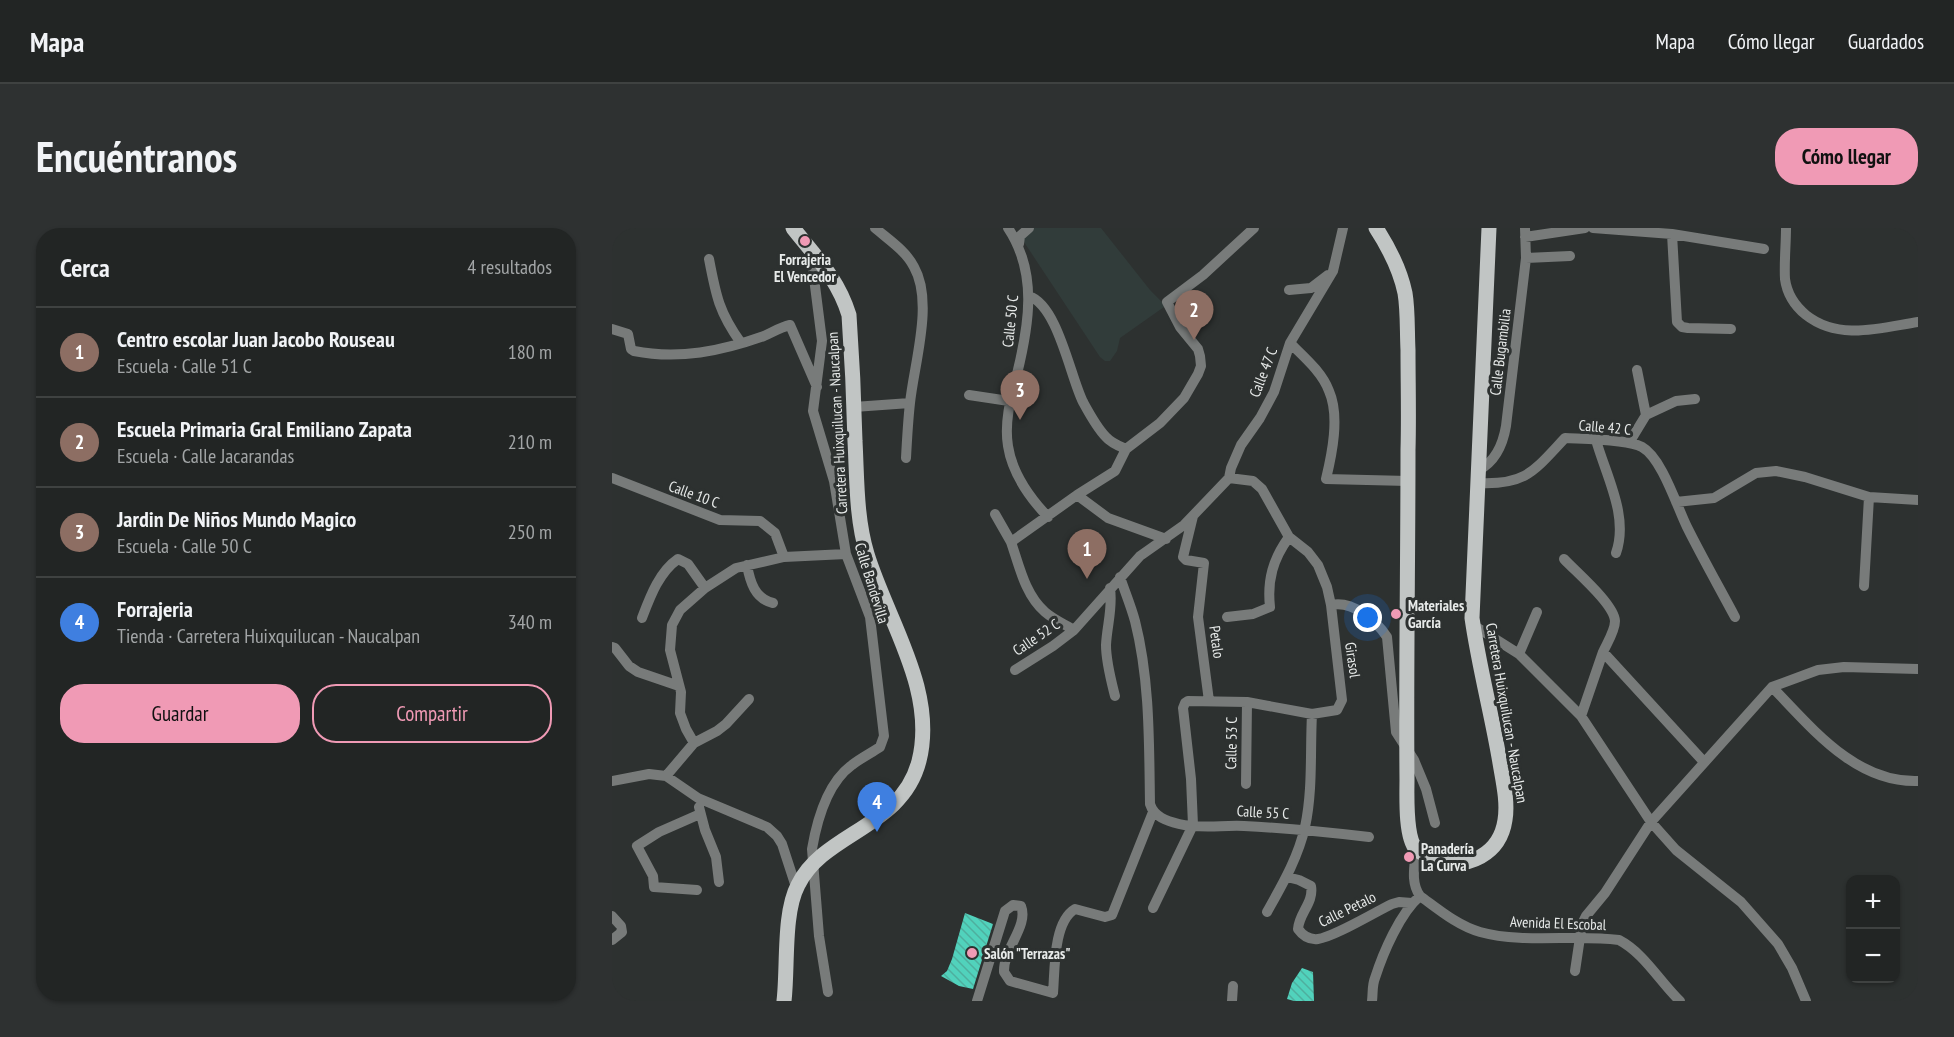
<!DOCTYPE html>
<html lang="es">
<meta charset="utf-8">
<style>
body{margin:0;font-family:"PT Sans Narrow",sans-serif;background:#2e3131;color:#f1f3f6}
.controls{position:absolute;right:18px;bottom:18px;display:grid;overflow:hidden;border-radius:12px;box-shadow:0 2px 4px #0004}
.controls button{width:54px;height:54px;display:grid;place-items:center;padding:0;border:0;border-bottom:2px solid #3f4241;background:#222524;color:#f1f3f6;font:30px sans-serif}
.you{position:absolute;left:756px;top:390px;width:21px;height:21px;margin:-15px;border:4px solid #fff;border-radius:50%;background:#1a73e8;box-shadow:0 0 0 9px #1a73e833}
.badge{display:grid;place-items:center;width:39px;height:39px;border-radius:50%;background:#f09ab5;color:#fff;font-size:20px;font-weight:700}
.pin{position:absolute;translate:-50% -50px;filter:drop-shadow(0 2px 3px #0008)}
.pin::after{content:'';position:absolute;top:32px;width:21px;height:18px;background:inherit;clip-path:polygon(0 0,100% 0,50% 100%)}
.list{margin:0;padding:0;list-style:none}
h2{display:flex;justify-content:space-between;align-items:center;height:78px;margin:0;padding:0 24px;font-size:26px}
h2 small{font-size:20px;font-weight:400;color:#a2a5a6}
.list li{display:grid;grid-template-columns:39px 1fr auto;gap:18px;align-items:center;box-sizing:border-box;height:90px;padding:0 24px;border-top:2px solid #3f4241}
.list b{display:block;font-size:22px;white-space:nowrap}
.list p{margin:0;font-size:20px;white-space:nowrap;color:#a2a5a6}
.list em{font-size:20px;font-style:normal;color:#a2a5a6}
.actions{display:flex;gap:12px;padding:18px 24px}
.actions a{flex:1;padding:14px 0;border:2px solid #f09ab5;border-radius:24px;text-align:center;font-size:21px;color:#f09ab5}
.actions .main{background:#f09ab5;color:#111}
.map{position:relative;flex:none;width:1306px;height:773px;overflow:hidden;border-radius:24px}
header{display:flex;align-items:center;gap:36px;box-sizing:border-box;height:84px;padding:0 30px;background:#222524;border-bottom:2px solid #3f4241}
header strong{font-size:28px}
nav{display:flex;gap:33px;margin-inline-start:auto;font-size:21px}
.intro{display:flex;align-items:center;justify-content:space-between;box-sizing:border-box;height:144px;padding:0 36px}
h1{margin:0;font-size:42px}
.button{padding:15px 27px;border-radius:24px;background:#f09ab5;color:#111;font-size:21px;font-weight:700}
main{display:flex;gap:36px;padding:0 36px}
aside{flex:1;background:#222524;border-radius:24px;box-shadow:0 2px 4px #0004}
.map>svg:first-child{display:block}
.built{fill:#313c3a}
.building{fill:url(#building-back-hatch)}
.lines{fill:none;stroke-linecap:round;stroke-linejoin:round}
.street{stroke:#787b7a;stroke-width:10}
.primary{stroke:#c1c5c4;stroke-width:15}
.poi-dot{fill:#f09ab5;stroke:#2d3130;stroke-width:2}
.labels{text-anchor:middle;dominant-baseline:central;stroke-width:6;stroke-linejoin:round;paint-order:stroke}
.poi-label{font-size:15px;font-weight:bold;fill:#e7eae9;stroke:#2d3130;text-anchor:start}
.street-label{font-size:15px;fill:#e7eae9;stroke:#2d3130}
</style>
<header>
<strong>Mapa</strong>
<nav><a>Mapa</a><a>Cómo llegar</a><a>Guardados</a></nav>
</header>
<div class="intro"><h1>Encuéntranos</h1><a class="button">Cómo llegar</a></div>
<main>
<aside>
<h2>Cerca<small>4 resultados</small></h2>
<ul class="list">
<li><span class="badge" style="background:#8d6e63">1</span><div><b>Centro escolar Juan Jacobo Rouseau</b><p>Escuela · Calle 51 C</p></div><em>180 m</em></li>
<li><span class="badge" style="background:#8d6e63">2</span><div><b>Escuela Primaria Gral Emiliano Zapata</b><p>Escuela · Calle Jacarandas</p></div><em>210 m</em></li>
<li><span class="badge" style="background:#8d6e63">3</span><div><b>Jardin De Niños Mundo Magico</b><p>Escuela · Calle 50 C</p></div><em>250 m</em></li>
<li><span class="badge" style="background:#3f7fe0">4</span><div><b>Forrajeria</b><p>Tienda · Carretera Huixquilucan - Naucalpan</p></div><em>340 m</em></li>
</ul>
<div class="actions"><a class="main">Guardar</a><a>Compartir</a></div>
</aside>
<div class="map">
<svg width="1306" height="773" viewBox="0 0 1306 773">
<defs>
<pattern id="building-back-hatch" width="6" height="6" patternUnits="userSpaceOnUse" patternTransform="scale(1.5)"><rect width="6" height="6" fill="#51d2bc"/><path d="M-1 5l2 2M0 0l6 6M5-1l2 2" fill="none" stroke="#4eaf9e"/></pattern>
</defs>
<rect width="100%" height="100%" fill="#2d3130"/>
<path class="built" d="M420,0H489L538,62L551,75L552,79L508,110L505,123L498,133H493L488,129L408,8Z"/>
<path class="building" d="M353,685L381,696L361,761L347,758L329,748L335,743L340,731Z
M690,740L701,744L702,773H682L675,771L680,755Z"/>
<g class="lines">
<path class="street" d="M263,0C277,12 294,23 302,39C322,74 302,136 298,175C296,193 295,211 294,230
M396,0C426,45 417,97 405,146C399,169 392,194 396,218C400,244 418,270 436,289
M981,0L1060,6L1152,21
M1174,0C1174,17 1172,35 1173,51C1175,66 1183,78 1194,87C1227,113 1268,100 1306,94
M1060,6L1065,94L1070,99L1076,100L1119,101
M913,9L973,0
M407,16L408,8L417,0
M200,24L201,42L210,113L201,183L222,253L234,326L258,389L272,508L268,519C259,525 249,530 240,537C215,555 205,592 200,621L207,708L216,764
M914,30L958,28
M97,31C104,68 107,84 129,115
M677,62L699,60L716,47
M417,68C446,78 458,148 471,174C477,185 485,200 494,209C499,215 507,218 514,221
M0,101L16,106L19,121L22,123C67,132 110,123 152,108C161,104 169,99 178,97L205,159
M678,115C692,129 710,144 717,163C728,188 720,226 714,251L796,253
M1025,142L1034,187
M357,167L397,173
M242,179L298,175
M984,212C994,248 1017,288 1004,325
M1017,215L1034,187L1064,173L1083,171
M867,242C884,233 891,216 894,198L914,30L913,0
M0,250L108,292L148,293L163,305L172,329
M867,255C914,257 922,243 953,210C971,211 1015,211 1030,219C1050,230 1065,279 1075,299C1090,329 1107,359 1123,389
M465,267L496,290L554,311
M1064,274L1102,270L1144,245L1164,243L1193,249L1257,269L1306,272
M383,286L399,314L465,267L503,243L514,221L548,195L572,170L586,146L589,138L588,128L586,121L568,99L555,74L591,47L642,0
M581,288L571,329L574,332L592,335L586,389L597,473
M399,314C407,337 413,367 433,384C441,391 452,396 462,402
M952,331C964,344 1002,376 1003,393C1003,403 995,415 991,424
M135,337C138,354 143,371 161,375
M508,349C513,364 519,378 523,393C538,452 537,515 538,576C542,589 555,593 567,596C588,601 610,597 632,598C674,600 715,604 757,609
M1252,358L1257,269
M498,360C501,380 495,397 494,417C494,434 499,452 503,468
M719,377C740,372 764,392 775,409L784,504L802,532L814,561L823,595
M615,389L641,386L658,379C655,352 661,331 677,309
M30,390C38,369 47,344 66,331L76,336L93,360
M861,397L907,426L969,488L1039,594L1064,622L1129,674L1166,716L1180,740L1194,773
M0,419L3,420L17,438L26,444L67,458
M907,426L925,384
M403,442L441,418L462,402L528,328L572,297L617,250L619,240L629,217L648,190L662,164L678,115L721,43L731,0
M1160,459C1200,500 1243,555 1306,553
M969,488L991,424L1092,534
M82,515L74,501L68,485L69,464L58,422L60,397L68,382L93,360L124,340L172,329L234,326
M54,548L82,515L105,503L114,496L137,471
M0,553L37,546L54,548L86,570L155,599L165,608L170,616L184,659
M634,556L635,474
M87,579L93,602L104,629L107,654
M675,649L687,652L699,658C702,675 687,685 686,701C691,708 697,712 706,711C722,709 763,684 780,676L787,674L800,675
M85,662L42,659L41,648L25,618L47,604L88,586
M808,668C826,681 846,698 868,704C912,716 962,706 1007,712C1032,725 1048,754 1068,773
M541,680L581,597L579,551L571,480L573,475L576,473L635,474L700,486L725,482L730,472L719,377L715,359L706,337L696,324L677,309L650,261L641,253L617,250
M655,684C670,657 686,630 693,599C701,562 698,523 700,486
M0,688L9,698L10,704L0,712
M963,743L970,696L974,688L993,665L1039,594L1160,459L1206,442L1232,439L1306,441
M365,773L393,683L401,677L409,678C417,698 391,721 392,744L398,753L441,765C443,742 441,694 463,681L493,689L500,687L541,584
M620,773L621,758
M760,773C761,765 760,757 763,750C771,725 788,685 808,668C798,654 803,637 804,621"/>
<path class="primary" d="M764,0C777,20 788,41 793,65C796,83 795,103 796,122C796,155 797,188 796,222C796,332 794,441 795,551C795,567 793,609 804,621C809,626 819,629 825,632C856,642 888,626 893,592C896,574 891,553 888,535C880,487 867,439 860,390L877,0
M172,773C176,740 171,685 186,657C212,604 290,600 307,533C325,462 275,392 255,326C244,290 245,250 243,213C242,171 240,129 237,87C226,51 204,29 181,0"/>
</g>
<g class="poi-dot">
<circle cx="193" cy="13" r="6"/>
<circle cx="784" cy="386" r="6"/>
<circle cx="797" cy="629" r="6"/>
<circle cx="360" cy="725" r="6"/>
</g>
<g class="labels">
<g class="poi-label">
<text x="193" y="31" text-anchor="middle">Forrajeria<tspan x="193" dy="17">El Vencedor</tspan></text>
<text x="796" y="377">Materiales<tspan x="796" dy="17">García</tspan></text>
<text x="809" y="620">Panadería<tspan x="809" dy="17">La Curva</tspan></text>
<text x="372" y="725">Salón "Terrazas"</text>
</g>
<g class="street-label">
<text transform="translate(398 93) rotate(-84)">Calle 50 C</text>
<text transform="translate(888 124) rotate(-83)">Calle Bugambilia</text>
<text transform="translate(651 144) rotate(-69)">Calle 47 C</text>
<text transform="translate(225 195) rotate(-93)">Carretera Huixquilucan - Naucalpan</text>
<text transform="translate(993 199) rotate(5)">Calle 42 C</text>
<text transform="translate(82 266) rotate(20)">Calle 10 C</text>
<text transform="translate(260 355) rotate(73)">Calle Bandevilla</text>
<text transform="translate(424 409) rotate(-34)">Calle 52 C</text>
<text transform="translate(605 414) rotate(82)">Petalo</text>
<text transform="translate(741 432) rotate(82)">Girasol</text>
<text transform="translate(895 485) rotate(80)">Carretera Huixquilucan - Naucalpan</text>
<text transform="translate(619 515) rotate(-89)">Calle 53 C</text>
<text transform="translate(651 584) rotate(3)">Calle 55 C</text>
<text transform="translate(735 681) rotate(-26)">Calle Petalo</text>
<text transform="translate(946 695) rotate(2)">Avenida El Escobal</text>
</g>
</g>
</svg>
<div class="controls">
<button>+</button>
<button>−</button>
</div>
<div class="you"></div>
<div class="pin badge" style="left:475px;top:351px;background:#8d6e63">1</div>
<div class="pin badge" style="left:582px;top:112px;background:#8d6e63">2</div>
<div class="pin badge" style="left:408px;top:192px;background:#8d6e63">3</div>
<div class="pin badge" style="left:265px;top:604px;background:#3f7fe0">4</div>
</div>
</main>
